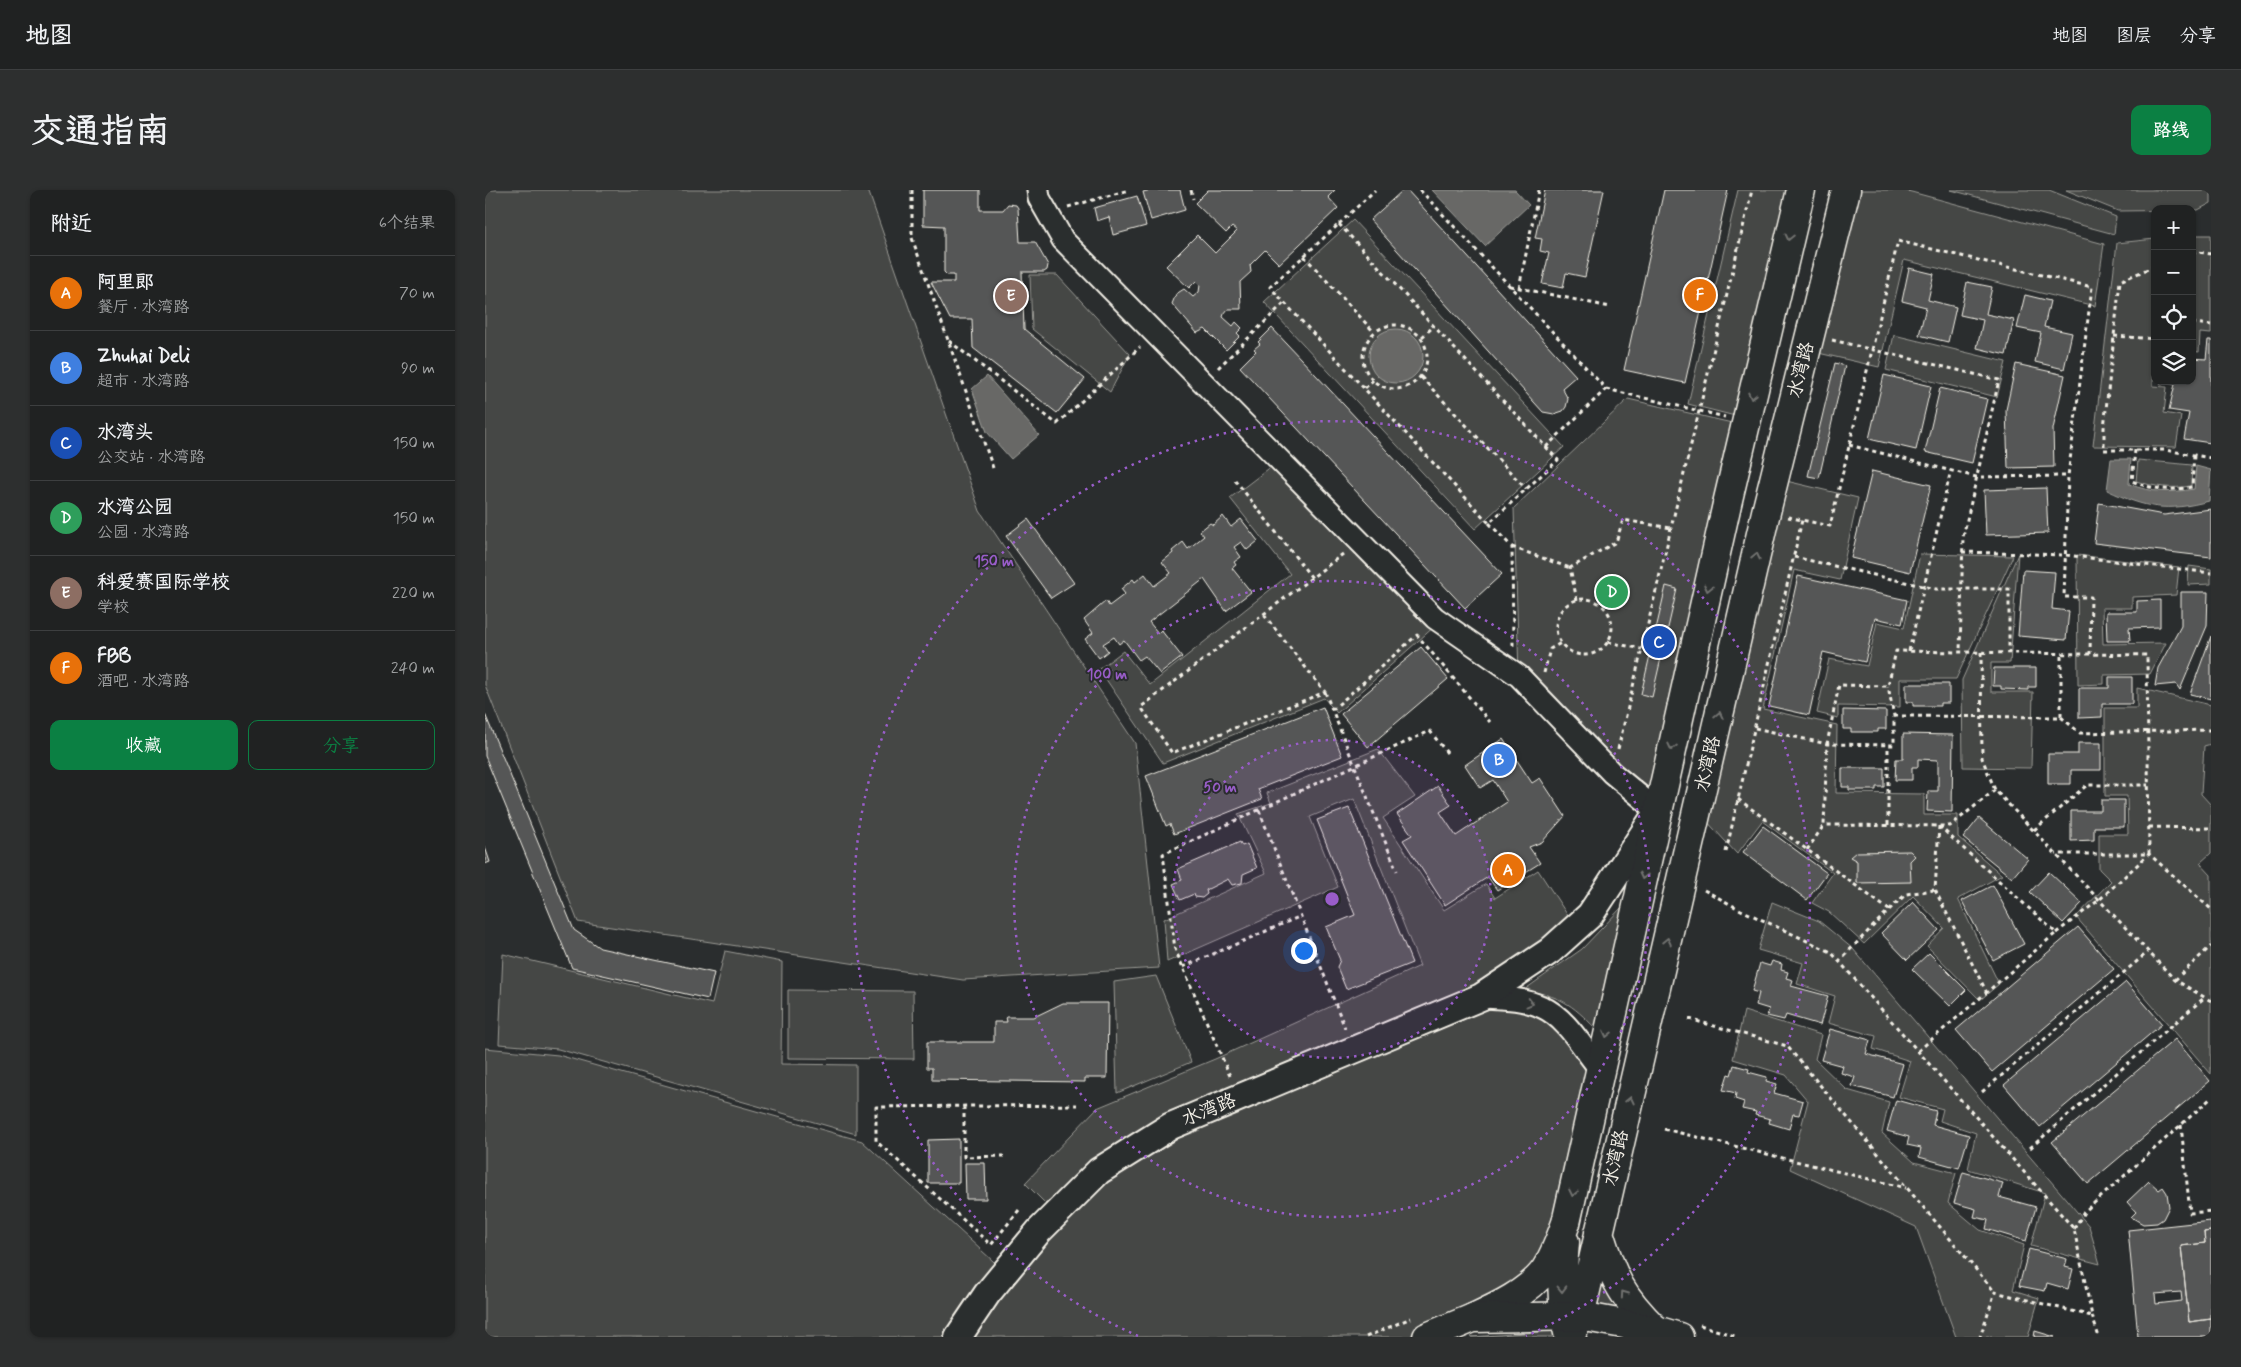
<!DOCTYPE html>
<html lang="zh">
<meta charset="utf-8">
<style>
body{margin:0;font-family:Mynerve,"LXGW WenKai TC",sans-serif;background:#2d2f2f;color:#f1f3f6}
.controls{position:absolute;right:15px;top:15px;display:grid;overflow:hidden;border-radius:10px;box-shadow:0 1px 4px #0004}
.controls button{width:45px;height:45px;display:grid;place-items:center;padding:0;border:0;border-bottom:1px solid #3d3f40;background:#202222;color:#f1f3f6;font:25px sans-serif}
.you{position:absolute;left:818px;top:760px;width:18px;height:18px;margin:-12px;border:4px solid #fff;border-radius:50%;background:#1a73e8;box-shadow:0 0 0 8px #1a73e833}
.badge{display:grid;place-items:center;width:32px;height:32px;border-radius:50%;background:#0b8043;color:#fff;font-size:16px;font-weight:700}
.pin{position:absolute;translate:-50% -50%;border:2px solid #fff;box-shadow:0 1px 5px #0006}
.list{margin:0;padding:0;list-style:none}
h2{display:flex;justify-content:space-between;align-items:center;height:65px;margin:0;padding:0 20px;font-size:21px}
h2 small{font-size:16px;font-weight:400;color:#a2a4a5}
.list li{display:grid;grid-template-columns:32px 1fr auto;gap:15px;align-items:center;box-sizing:border-box;height:75px;padding:0 20px;border-top:1px solid #3d3f40}
.list b{display:block;font-size:19px;white-space:nowrap}
.list p{margin:0;font-size:16px;white-space:nowrap;color:#a2a4a5}
.list em{font-size:16px;font-style:normal;color:#a2a4a5}
.actions{display:flex;gap:10px;padding:15px 20px}
.actions a{flex:1;padding:11px 0;border:1px solid #0b8043;border-radius:10px;text-align:center;font-size:18px;color:#0b8043}
.actions .main{background:#0b8043;color:#fff}
.icon{flex:none;width:28px;height:28px;fill:none;stroke:currentColor;stroke-width:2;stroke-linecap:round;stroke-linejoin:round}
.map{position:relative;flex:none;width:1726px;height:1147px;overflow:hidden;border-radius:10px}
header{display:flex;align-items:center;gap:30px;box-sizing:border-box;height:70px;padding:0 25px;background:#202222;border-bottom:1px solid #3d3f40}
header strong{font-size:24px}
nav{display:flex;gap:28px;margin-inline-start:auto;font-size:18px}
.intro{display:flex;align-items:center;justify-content:space-between;box-sizing:border-box;height:120px;padding:0 30px}
h1{margin:0;font-size:35px}
.button{padding:12px 22px;border-radius:10px;background:#0b8043;color:#fff;font-size:18px;font-weight:700}
main{display:flex;gap:30px;padding:0 30px}
aside{flex:1;background:#202222;border-radius:10px;box-shadow:0 1px 4px #0004}
.map>svg:first-child{display:block}
.green{fill:#444645;stroke:#9c9c96}
.water{fill:#676866;stroke:#9f9f9a}
.building{fill:#555756;stroke:#f4f1e8;fill-rule:evenodd}
.lines{fill:none;stroke-linecap:round;stroke-linejoin:round}
.minor-casing{stroke:#f4f1e8;stroke-width:25}
.tertiary-casing{stroke:#f4f1e8;stroke-width:30}
.primary-casing{stroke:#f4f1e8;stroke-width:31}
.trunk-casing{stroke:#f4f1e8;stroke-width:31}
.path{stroke:#f4f1e8;stroke-width:3;stroke-dasharray:4 4;stroke-linecap:butt}
.minor{stroke:#2a2d2e;stroke-width:21}
.tertiary{stroke:#2a2d2e;stroke-width:26}
.primary{stroke:#2a2d2e;stroke-width:28}
.trunk{stroke:#2a2d2e;stroke-width:28}
.oneway{stroke:#71726f}
.ring{fill:none;stroke:#995dc9;stroke-width:2.5;stroke-dasharray:2.5 5}
.labels{text-anchor:middle;dominant-baseline:central;stroke-width:4;stroke-linejoin:round;paint-order:stroke}
.street-label{font-size:19px;fill:#f4f1e8;stroke:#2a2d2e}
.centre{fill:#995dc9;stroke:#2a2d2e;stroke-width:2.5}
.ring-label{font-size:15px;text-anchor:middle;font-weight:bold;fill:#995dc9;stroke:#2a2d2e;stroke-width:4;stroke-linejoin:round;paint-order:stroke}
</style>
<header>
<strong>地图</strong>
<nav><a>地图</a><a>图层</a><a>分享</a></nav>
</header>
<div class="intro"><h1>交通指南</h1><a class="button">路线</a></div>
<main>
<aside>
<h2>附近<small>6个结果</small></h2>
<ul class="list">
<li><span class="badge" style="background:#e8710a">A</span><div><b>阿里郎</b><p>餐厅 · 水湾路</p></div><em>70 m</em></li>
<li><span class="badge" style="background:#3f7fe0">B</span><div><b>Zhuhai Deli</b><p>超市 · 水湾路</p></div><em>90 m</em></li>
<li><span class="badge" style="background:#1a4fb4">C</span><div><b>水湾头</b><p>公交站 · 水湾路</p></div><em>150 m</em></li>
<li><span class="badge" style="background:#2e9e5b">D</span><div><b>水湾公园</b><p>公园 · 水湾路</p></div><em>150 m</em></li>
<li><span class="badge" style="background:#8d6e63">E</span><div><b>科爱赛国际学校</b><p>学校</p></div><em>220 m</em></li>
<li><span class="badge" style="background:#e8710a">F</span><div><b>FBB</b><p>酒吧 · 水湾路</p></div><em>240 m</em></li>
</ul>
<div class="actions"><a class="main">收藏</a><a>分享</a></div>
</aside>
<div class="map">
<svg width="1726" height="1147" viewBox="0 0 1726 1147">
<rect width="100%" height="100%" fill="#2a2d2e"/>
<filter id="ink" filterUnits="userSpaceOnUse"><feTurbulence type="fractalNoise" baseFrequency=".02" numOctaves="2"/><feDisplacementMap in="SourceGraphic" scale="10" xChannelSelector="R" yChannelSelector="G"/><feConvolveMatrix kernelMatrix="1 2 1 2 8 2 1 2 1" color-interpolation-filters="sRGB"/></filter>
<g filter="url(#ink)">
<path class="green" d="M0,0H383L495,321L650,553L674,778L478,790L93,732L0,495Z
M1253,0H1307L1254,227L1203,214Z
M1369,0H1419L1619,54L1610,116L1419,70L1394,177L1329,162Z
M1466,0H1564L1631,27L1629,44Z
M1581,0H1726V13L1713,20L1633,21Z
M868,30L1079,257L990,339L779,112Z
M1707,45H1726V144L1715,143L1714,162L1707,161Z
M1670,49L1668,196L1682,197L1679,223L1696,226L1691,257L1608,256L1632,53Z
M545,85H572L645,164L625,202L547,139Z
M1409,145L1521,172L1512,207L1401,180Z
M1143,209L1260,236L1173,620L1034,486L1029,318Z
M1653,270L1707,275L1706,296C1686,299 1670,297 1651,291Z
M787,276L950,436L852,523L839,508L678,573L614,479L638,461L665,495L805,384L745,308Z
M1297,290L1373,308L1355,390L1309,380L1278,519L1352,535L1351,603L1439,604V625H1473V647L1517,685L1473,709L1514,794L1495,810L1442,756L1459,738L1428,706L1379,754L1344,722L1327,713L1348,683L1277,631L1252,664L1219,628Z
M1435,364L1528,366L1471,489H1415V517L1353,516V528L1332,523L1344,469L1382,476L1392,432L1419,438Z
M1533,364L1525,473H1506V502H1548L1546,578L1478,577L1477,490Z
M1592,365L1694,377L1691,405L1647,407V418H1617L1618,454L1681,453L1665,484L1619,485V494L1593,495Z
M1704,376L1726,379V394L1703,395Z
M1652,498L1726,515V554L1719,556L1716,604L1726,615V663L1715,673L1726,685V884L1591,727L1626,691L1614,679V644H1643L1642,606H1620V518H1652Z
M893,559L930,607L898,628L959,720L1001,694L1010,708L1053,680L1087,732L993,802L685,931L566,1019L540,993L612,918L730,869L935,776L869,609L825,627L853,697L682,772L679,729L781,683L753,624L786,613L782,603Z
M1287,712L1334,731L1368,759L1604,1036L1615,1074L1546,1056L1560,1003L1483,979L1491,943L1455,931L1458,919L1414,907L1425,871L1388,859L1391,846L1343,833L1350,806L1312,794L1318,773L1273,760Z
M1137,717L1111,839C1086,813 1075,806 1039,800L1097,759Z
M240,761L297,772L296,874L371,875V944L73,859L14,854L18,764L227,814Z
M671,786L706,872L632,903L629,792Z
M303,800L428,801L429,869L303,868Z
M996,807L1057,817L1114,879L1057,1078L941,1147H472L614,981Z
M1259,821L1336,845L1330,869L1362,900L1404,912L1397,943L1429,972L1471,983L1463,1013L1495,1040L1539,1055L1528,1100L1554,1108L1543,1147H1471L1431,1037L1305,979L1323,911L1301,885L1248,869Z
M0,858L73,865L377,951L520,1082L471,1147H0Z
M1114,1085L1125,1108L1139,1126L1103,1122Z
M1066,1141L1070,1144L1069,1147H986Z"/>
<path class="water" d="M947,0H1030L1044,15L1000,56Z
M884 166a27 27 0 1 1 54 0a27 27 0 1 1-54 0Z
M502,186L554,245L526,269L502,242L487,199Z
M1626,269H1646L1644,294C1666,303 1686,303 1709,299L1711,276L1726,280L1724,311C1682,322 1662,319 1622,300Z"/>
<path class="building" d="M438,0H495V20H518L523,14L531,15L533,18L535,52H550L563,75L562,80L559,82H537L539,139L600,189L572,223L488,158L487,129H465L446,92H469V85H462L459,82V36L438,35Z
M666,0H695L700,20L666,30L658,2Z
M723,0H850L843,7L853,18L794,74L780,60L765,75L766,82L755,92L756,119H743L739,124L738,127L748,136L751,132L757,138L752,143L755,146L741,160L720,139L712,143L687,114L691,104L699,99L708,107L714,102L715,95L711,91L704,98L681,76L712,45L730,63L752,41L747,37L741,43L710,13Z
M918,0H922L1091,186L1077,198L1083,209L1081,217L1078,221L1069,224L1058,222L885,30Z
M1060,0H1119L1100,87L1081,83L1078,98L1057,94L1064,63L1055,61L1057,49L1050,48Z
M1179,0H1243L1200,193L1139,180Z
M652,6L661,36L628,45L624,27L612,31L609,18Z
M1424,78L1449,84L1443,110L1471,117L1463,152L1434,145L1441,117L1417,111Z
M1482,92L1507,97L1501,124L1529,130L1521,165L1492,158L1498,130L1475,125Z
M1540,105L1565,111L1559,137L1587,143L1579,179L1550,172L1556,143L1532,138Z
M787,138L1017,384L980,418L755,177L771,161L769,159L775,154L773,152Z
M1723,150H1726V253L1699,249L1704,223L1684,220L1690,194L1675,193L1707,191V168L1721,169Z
M1350,173L1360,176L1334,288L1323,286Z
M1531,174L1580,185L1568,239L1569,277L1523,278L1521,220Z
M1399,185L1446,196L1431,260L1384,249Z
M1455,198L1502,209L1487,273L1440,262Z
M1387,281L1446,295L1425,382L1366,368Z
M1561,298L1563,343L1501,345L1499,300Z
M1614,313L1679,325L1726,319V367L1609,353Z
M738,326L746,337L756,329L773,351L762,360L756,352L749,357L756,367L749,372L751,375L747,378L766,402L741,421L719,389L664,432L673,443L676,440L697,467L675,484L660,466L654,470L639,450L634,454L629,447L618,454L623,461L614,468L600,449L608,443L599,430L621,411L624,416L640,404L636,399L648,389L650,392L660,384L669,396L686,383L677,372L688,363L687,361L698,352L703,359L719,346L715,341L725,333L728,335Z
M543,329L589,393L566,408L521,346Z
M1538,380L1570,382L1567,419L1584,421L1581,450L1533,446Z
M1313,386L1422,410L1417,434L1390,428L1380,472L1338,462L1324,525L1284,516Z
M1181,396L1192,399L1167,507L1156,504Z
M1696,402H1723L1722,436L1695,500L1691,494L1670,496L1673,478L1696,436Z
M1675,410V437L1644,438L1645,451H1622L1621,422H1652V411Z
M1726,446V509L1705,504Z
M936,457L963,489L883,557L856,524Z
M1509,478H1551V497H1543V500L1516,499V496H1508Z
M1624,487H1647V514H1617V527L1594,528V498H1624Z
M1421,494H1464V513H1455V516H1428V512H1421Z
M838,517L857,566L773,599L777,609L689,644L685,634L681,636L661,586Z
M1358,520L1401,521V539H1393V542H1366V539H1358Z
M0,524L89,740L115,758L229,783L223,809L87,778L0,566Z
M1418,544L1468,545L1467,622L1442,621L1443,601H1453V570L1433,569V577H1427V590H1410L1411,569H1418Z
M1018,549L1047,593L1055,588L1080,626L1057,652L1044,657L1055,673L1012,700L1003,687L960,715L918,650L927,645L912,624L953,596L966,615L955,622L971,646L1022,612L1008,590L995,598L980,575Z
M1593,553H1616V580H1586V594H1563V564H1593Z
M1357,578H1399V597H1391V600H1364V597H1357Z
M1616,610H1639V637H1609V650L1586,651V621H1616Z
M864,618L927,773L861,799L852,777L855,770L841,737L870,725L832,630Z
M1494,628L1543,669L1527,688L1478,648Z
M1278,636L1342,683L1322,710L1258,662Z
M755,652L757,656L762,654L772,678L758,684L757,693L747,695L743,689L721,700L722,704L717,708L710,707L709,704L695,710L688,694L697,690L693,679Z
M0,657L5,672L0,674Z
M1425,661L1430,666L1425,671L1426,692L1372,693V671L1365,667L1371,662Z
M1564,682L1597,713L1578,733L1545,702Z
M1508,695L1539,754L1508,770L1477,711Z
M1428,712L1454,740L1422,770L1396,743Z
M1593,737L1629,779L1507,882L1471,840Z
M1444,763L1481,800L1465,816L1427,779Z
M1287,771L1297,774L1296,780L1303,782L1301,788L1308,790L1306,796L1343,806L1335,835L1301,825L1299,830L1282,826L1284,819L1271,815L1274,803L1267,801L1275,773L1285,776Z
M1641,792L1677,834L1555,937L1519,895Z
M578,813H623L622,888H600V892L447,890V878H442V852H509V832H522L521,827H549Z
M1345,839L1385,850L1381,864L1418,874L1408,907L1367,896L1370,887L1356,883L1358,876L1336,870Z
M1690,849L1725,891L1603,994L1567,952Z
M1249,875L1264,879L1263,882L1282,887L1281,891L1292,894L1289,903L1318,911L1314,925L1308,924L1304,939L1284,933L1285,929L1270,925L1271,922L1257,919L1259,912L1250,909L1251,903L1238,900L1243,884L1246,885Z
M1411,910L1451,921L1448,935L1484,945L1474,978L1434,967L1436,958L1422,955L1424,947L1402,941Z
M474,949V993H443V950Z
M480,973H500L501,1009H481Z
M1478,982L1518,993L1514,1007L1551,1017L1541,1051L1501,1039L1503,1030L1489,1027L1491,1019L1469,1013Z
M1664,991L1674,1000L1678,997L1682,1003L1684,1017L1678,1029L1672,1033L1658,1034L1646,1027L1651,1022L1642,1012Z
M1726,1031V1041L1719,1042L1720,1053L1696,1056L1704,1132L1726,1129V1147H1653L1643,1040ZM1696,1102L1697,1111L1671,1114L1670,1104Z
M1726,1041V1129L1704,1132L1696,1056L1720,1053L1719,1042Z
M1544,1059L1582,1069L1580,1077L1588,1079L1583,1099L1562,1093L1560,1101L1534,1096Z
M1550,1141L1570,1147H1549Z"/>
<g class="lines">
<g class="minor-casing">
<path id="minor" d="M553,0L554,8L578,50L950,428L1034,486L1127,583L1173,621
M996,807C1016,808 1039,808 1057,817C1082,828 1098,859 1115,879"/>
</g>
<g class="tertiary-casing">
<path id="tertiary" d="M473,1147L502,1104L554,1041L614,981L686,936L996,807L1065,761L1105,725L1170,626"/>
</g>
<g class="primary-casing">
<path id="primary" d="M1114,1042C1128,1088 1136,1106 1171,1140
M1080,1052C1077,1088 1075,1112 1084,1147
M988,1128C1012,1117 1044,1102 1060,1080C1070,1065 1075,1049 1081,1033L1242,314L1316,0
M1085,1147L1095,1126L1281,322L1361,0"/>
</g>
<g class="trunk-casing">
<path id="trunk" d="M942,1147L988,1128L1095,1126L1171,1140L1194,1147"/>
</g>
<path class="path" d="M427,0V48L508,278
M706,0L708,9
M935,0L1121,199L1061,257
M583,17L644,0
M854,34L1073,270L1004,333L785,97Z
M854,34L890,0
M1707,61L1726,64
M819,66L889,142
M1670,76L1635,91L1619,238V260H1680L1726,268
M1025,96L1125,117
M1034,98L1054,0
M1707,133L1726,135
M878 167a32 32 0 1 1 64 0a32 32 0 1 1-64 0Z
M1629,146L1670,149
M937,147L949,136
M1347,150L1514,190L1478,347L1475,462
M464,151L572,234L655,157
M733,178L800,112
M936,187L1041,299
M880,198L888,190
M1121,199L1240,227
M1364,255L1491,287L1583,286
M1650,260L1647,291C1668,300 1686,301 1707,297L1709,265
M750,290L827,388
M1303,327L1345,336L1413,51L1607,97L1583,286L1579,407H1606L1605,464
M1004,333L1027,357L1028,456
M1027,357L1085,378
M1477,362L1580,365L1726,383
M1309,367L1451,399H1524V463
M1071 437a28 28 0 1 1 56 0a28 28 0 1 1-56 0Z
M1092,410L1085,378L1131,352L1138,330L1186,338
M779,425L840,502L687,563L656,517L858,364
M1123,452L1157,459
M1424,461L1466,280
M1496,462L1497,568L1510,600L1690,790L1726,811
M1059,483L1065,459L1076,453
M840,502L912,681
M847,520L932,445L1005,532
M1409,526L1576,527V464
M1576,527L1595,543L1726,540
M1270,538L1342,554L1409,555V526L1403,496
M1133,559L1267,0
M1510,600L1465,636L1339,635L1342,554L1354,495L1403,496L1411,461L1662,465L1664,664H1571
M1253,609L1404,720L1354,771
M774,620L860,838
M1403,635V555
M1454,636L1450,700L1502,803
M1664,637L1726,638
M1549,640L1602,595H1663
M1322,660L1339,635
M1241,662L1317,330
M1219,700L1256,720L1346,762L1589,1039L1607,1126L1510,1102L1495,1147
M1404,720L1421,704L1449,700
M1571,743L1614,710L1664,664L1726,719
M698,777L816,726
M1690,790L1726,756
M1204,829L1302,856L1510,1102
M1433,861L1571,743L1454,636
M745,886L690,759L678,664L945,541L962,563
M1497,902L1663,762
M479,916V967L519,966
M1696,935L1705,1023L1726,1021
M1179,939L1421,998
M1545,958L1720,807
M534,1020L506,1055L391,951V917L592,915
M1589,1039L1599,1022L1726,908
M1607,1126L1614,1147
M1215,1135L1253,1147
M881,1147L926,1128"/>
<use href="#minor" class="minor"/>
<use href="#tertiary" class="tertiary"/>
<use href="#primary" class="primary"/>
<use href="#trunk" class="trunk"/>
</g>
<defs><path id="oneway-chevron" d="M-2-3.5L2.5 0L-2 3.5" fill="none" stroke-width="1.6" stroke-linecap="round" stroke-linejoin="round" transform="scale(1.25)"/></defs>
<g class="oneway">
<use href="#oneway-chevron" transform="translate(1304 47) rotate(103)"/>
<use href="#oneway-chevron" transform="translate(1267 206) rotate(103)"/>
<use href="#oneway-chevron" transform="translate(1271 366) rotate(-77)"/>
<use href="#oneway-chevron" transform="translate(1223 398) rotate(103)"/>
<use href="#oneway-chevron" transform="translate(1234 525) rotate(-77)"/>
<use href="#oneway-chevron" transform="translate(1187 557) rotate(103)"/>
<use href="#oneway-chevron" transform="translate(1158 686) rotate(103)"/>
<use href="#oneway-chevron" transform="translate(1182 751) rotate(-77)"/>
<use href="#oneway-chevron" transform="translate(1045 813) rotate(15)"/>
<use href="#oneway-chevron" transform="translate(1122 844) rotate(103)"/>
<use href="#oneway-chevron" transform="translate(1145 910) rotate(-77)"/>
<use href="#oneway-chevron" transform="translate(1088 1003) rotate(102)"/>
<use href="#oneway-chevron" transform="translate(1077 1099) rotate(89)"/>
<use href="#oneway-chevron" transform="translate(1139 1104) rotate(-125)"/>
</g>
</g>
<circle cx="847" cy="709" r="159" fill="#995dc9" fill-opacity=".12"/>
<g class="ring">
<circle cx="847" cy="709" r="159"/>
<circle cx="847" cy="709" r="318"/>
<path d="M653 1146A478 478 0 1 1 1041 1146"/>
</g>
<g class="labels">
<g class="street-label">
<text transform="translate(1316 180) rotate(-76)">水湾路</text>
<text transform="translate(1223 574) rotate(-77)">水湾路</text>
<text transform="translate(724 920) rotate(-22)">水湾路</text>
<text transform="translate(1131 968) rotate(-77)">水湾路</text>
</g>
</g>
<circle cx="847" cy="709" r="8" class="centre"/>
<g class="ring-label">
<text x="509" y="376">150 m</text>
<text x="622" y="489">100 m</text>
<text x="735" y="602">50 m</text>
</g>
</svg>
<div class="controls">
<button>+</button>
<button>−</button>
<button><svg class="icon" aria-label="locate" viewBox="0 0 24 24"><circle cx="12" cy="12" r="6"/><path d="M12 2v4M12 18v4M2 12h4M18 12h4"/></svg></button>
<button><svg class="icon" aria-label="layers" viewBox="0 0 24 24"><path d="M12 4l9 5-9 5-9-5zM3 14l9 5 9-5"/></svg></button>
</div>
<div class="you"></div>
<div class="pin badge" style="left:1023px;top:680px;background:#e8710a">A</div>
<div class="pin badge" style="left:1014px;top:570px;background:#3f7fe0">B</div>
<div class="pin badge" style="left:1174px;top:452px;background:#1a4fb4">C</div>
<div class="pin badge" style="left:1127px;top:402px;background:#2e9e5b">D</div>
<div class="pin badge" style="left:526px;top:106px;background:#8d6e63">E</div>
<div class="pin badge" style="left:1215px;top:105px;background:#e8710a">F</div>
</div>
</main>
